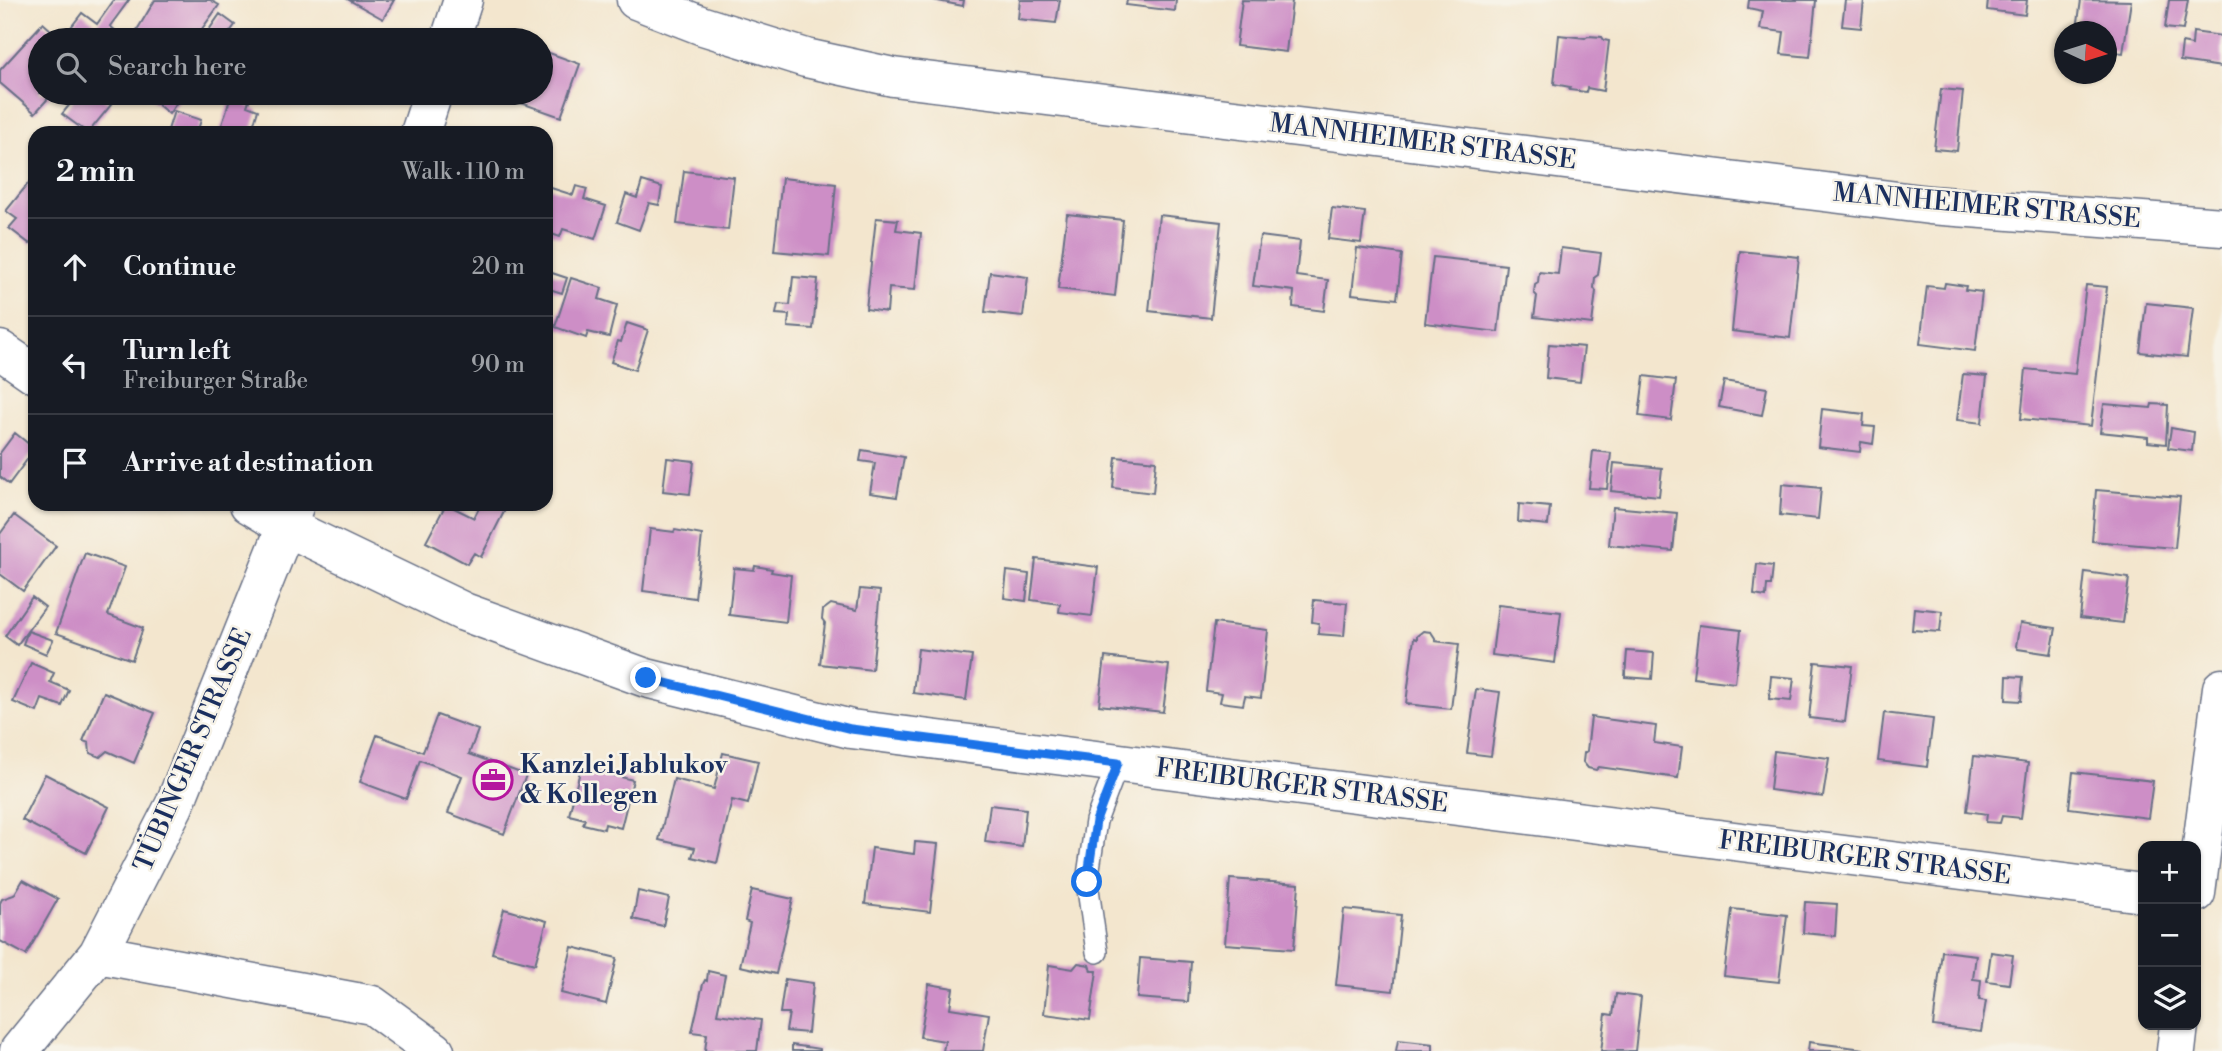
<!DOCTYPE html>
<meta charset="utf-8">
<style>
body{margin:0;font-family:"Libre Bodoni",serif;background:#242831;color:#f1f3f6}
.controls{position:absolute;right:21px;bottom:21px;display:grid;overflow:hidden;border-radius:14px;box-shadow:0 2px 5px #0004}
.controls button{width:63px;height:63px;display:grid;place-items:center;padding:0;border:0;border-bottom:2px solid #363941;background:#171b24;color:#f1f3f6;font:35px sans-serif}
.compass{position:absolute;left:2054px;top:21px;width:63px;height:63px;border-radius:50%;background:#171b24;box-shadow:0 2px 5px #0004;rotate:94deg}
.stop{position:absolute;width:21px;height:21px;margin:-16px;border:5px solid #1a73e8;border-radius:50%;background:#fff}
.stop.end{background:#1a73e8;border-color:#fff;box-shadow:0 2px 7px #0008}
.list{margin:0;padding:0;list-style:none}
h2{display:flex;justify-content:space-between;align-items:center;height:91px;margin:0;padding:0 28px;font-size:30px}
h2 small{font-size:23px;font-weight:400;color:#9ea1a6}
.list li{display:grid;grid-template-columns:46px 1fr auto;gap:21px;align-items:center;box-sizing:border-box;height:98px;padding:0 28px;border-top:2px solid #363941}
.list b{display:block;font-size:26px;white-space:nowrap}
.list p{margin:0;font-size:23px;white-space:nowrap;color:#9ea1a6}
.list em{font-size:23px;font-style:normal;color:#9ea1a6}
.icon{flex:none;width:38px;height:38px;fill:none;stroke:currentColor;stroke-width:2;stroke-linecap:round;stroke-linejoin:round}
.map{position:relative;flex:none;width:2222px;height:1051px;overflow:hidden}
.search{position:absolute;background:#171b24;box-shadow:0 2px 5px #0004;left:28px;top:28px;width:525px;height:77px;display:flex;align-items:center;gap:18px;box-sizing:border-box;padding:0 24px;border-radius:38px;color:#9ea1a6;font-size:26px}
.panel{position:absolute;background:#171b24;box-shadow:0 2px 5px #0004;left:28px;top:126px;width:525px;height:385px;border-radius:21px}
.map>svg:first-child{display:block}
.building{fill:#cd8ec6}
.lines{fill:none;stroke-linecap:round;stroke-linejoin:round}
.lane-casing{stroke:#676f85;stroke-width:24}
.street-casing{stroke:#676f85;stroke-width:41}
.lane{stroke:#fff;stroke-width:21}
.street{stroke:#fff;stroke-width:38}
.route{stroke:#1a73e8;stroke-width:9}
.labels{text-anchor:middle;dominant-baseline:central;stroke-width:5;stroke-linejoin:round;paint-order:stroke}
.street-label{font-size:26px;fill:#1b2f5e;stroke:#f7f3e8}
.poi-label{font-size:26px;font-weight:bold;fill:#1b2f5e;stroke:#f7f3e8;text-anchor:start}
</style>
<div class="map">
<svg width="2222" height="1051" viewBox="0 0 2222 1051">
<rect width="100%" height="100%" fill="#f7f3e8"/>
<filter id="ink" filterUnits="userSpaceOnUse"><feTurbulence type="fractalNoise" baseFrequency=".0143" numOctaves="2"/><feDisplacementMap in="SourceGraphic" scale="14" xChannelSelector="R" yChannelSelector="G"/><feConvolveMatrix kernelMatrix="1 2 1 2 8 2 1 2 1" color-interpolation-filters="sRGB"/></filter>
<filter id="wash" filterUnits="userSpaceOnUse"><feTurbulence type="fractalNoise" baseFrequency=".00686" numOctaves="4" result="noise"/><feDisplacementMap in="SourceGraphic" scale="28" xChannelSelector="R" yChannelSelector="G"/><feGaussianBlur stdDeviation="1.57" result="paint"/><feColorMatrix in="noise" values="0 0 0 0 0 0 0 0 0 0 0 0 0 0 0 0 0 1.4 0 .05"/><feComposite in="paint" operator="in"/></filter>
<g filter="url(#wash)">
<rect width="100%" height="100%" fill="#f3e6ce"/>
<g id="blocks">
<path class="building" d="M114,0H129L110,26L122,36L118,40H65V35L82,13L97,24Z
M155,0H210L219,5L194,40H131Z
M349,0H394L383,19Z
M933,0H964L963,6Z
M1020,0H1060L1056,23L1018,19Z
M1127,0H1176L1175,11L1126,5Z
M1242,0L1292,1L1286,52L1236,46Z
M1749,0H1816L1810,57L1781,54L1784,32L1760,29L1763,11L1748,8Z
M1845,0H1864L1861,28L1842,26Z
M1988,0H2027L2025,15L1987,10Z
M2081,0L2131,1L2123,53L2106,51V32L2077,29Z
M2169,0H2188L2183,30L2165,28Z
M220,14L235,25L224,40H202Z
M43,23L61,39L59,40H40V93H53L35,113L0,83V70Z
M2193,32L2222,36V67L2180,61L2182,43L2192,45Z
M1559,35L1585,38L1588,36L1602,37L1604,40L1609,41L1603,91L1587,88L1586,92L1569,90L1570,87L1554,84Z
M541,50L580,64L561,117L493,93H541Z
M1941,89L1963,91L1957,151L1934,149Z
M79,93H96L111,105L88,133L62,114Z
M144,93H183L169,114Z
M232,93H252L247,106L258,110L251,133H227L220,131Z
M174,111L201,120L197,133H167Z
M684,171L734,177L728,230L677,224Z
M35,175V238L30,244L9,228L17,219L6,211Z
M782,178L836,184L829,256L774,251Z
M642,181L662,187L659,205L649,203L639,230L617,222L626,194L637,198Z
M576,186L587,189L584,199L606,206L595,239L563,229L560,237L546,232V193L548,187L573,195Z
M1332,208L1365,212L1361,243L1328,239Z
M1067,214L1123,220L1115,296L1058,289Z
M1159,215L1221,222L1211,318L1149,311Z
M876,218L898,220L896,230L921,233L915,290L889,288L887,312L866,309Z
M1260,236L1300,241L1296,276L1328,280L1324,311L1293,307L1294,291L1253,286Z
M1357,248L1402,254L1397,299L1352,294Z
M1561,248L1601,253L1598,275L1595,277L1594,288L1596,291L1592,324L1534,317L1537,296L1534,293L1535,285L1538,283L1539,272L1558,274Z
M1740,251L1799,257L1790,338L1732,331Z
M1433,257L1506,265L1498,332L1425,323Z
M546,271L567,278L562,293L546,288Z
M990,272L1028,277L1023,316L985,312Z
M793,277L818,279L813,329L788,327L789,315L776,314L778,304L790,305Z
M571,278L602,288L599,299L617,305L609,337L588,332L586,338L555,327Z
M1945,283L1966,286L1965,290L1982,292L1975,351L1920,344L1927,286L1944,288Z
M2086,285L2107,287L2091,426L2021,419L2026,369L2075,374Z
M2146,303L2193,308L2187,357L2140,352Z
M627,323L648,330L635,370L611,362L618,341L621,342Z
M1549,344L1584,347L1580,382L1546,378Z
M1963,374L1987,376L1982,423L1957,420Z
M1644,376L1676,380L1671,420L1639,416Z
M1724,381L1767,388L1762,415L1719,407Z
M2104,404L2151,408L2152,404L2168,405L2166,444L2148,442V437L2100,432Z
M1822,409L1864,414L1863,426L1875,427L1873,444L1861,442L1860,452L1818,447Z
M2171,428L2194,432L2192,451L2168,448Z
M15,433L35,449L9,484L0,477V453Z
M862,450L904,457L897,497L870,493L875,463L860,461Z
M1593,451L1611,453L1607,489L1589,488Z
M1116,457L1156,461L1153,493L1113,488Z
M667,458L694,461L690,494L663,491Z
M1614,463L1662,468L1659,496L1611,491Z
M1782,484L1821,488L1818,519L1780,515Z
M2096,490L2180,497L2175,548L2092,541Z
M446,504L474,518L481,504H508L481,557L474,553L467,564L426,542Z
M1519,504L1550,507L1548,525L1518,522Z
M1613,507L1677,513L1673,551L1609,545Z
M14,515L56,546L23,591L0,574V534Z
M650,529L674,532L675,530L702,535L695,598L643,591Z
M85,553L125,567L108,615L143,628L132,660L56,633Z
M1036,559L1098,567L1092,616L1059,612L1060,604L1031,600Z
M1757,564L1773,566L1771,585H1767L1766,597L1754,595Z
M755,566L772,569L771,572L791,575L786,622L729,615L734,568L754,570Z
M1007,571L1029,574L1026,601L1004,598Z
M2085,572L2129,578L2123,623L2080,618Z
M860,589L880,591L872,670L820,664L825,623L822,619L823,610L831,604L857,610Z
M32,597L45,607L17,645L5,636Z
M1314,600L1347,603L1344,636L1318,634L1319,623L1312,622Z
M1498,605L1561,612L1555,663L1492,655Z
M1914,608L1942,611L1940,632L1912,630Z
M1214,623L1268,630L1261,698L1245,696L1243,705L1220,702L1222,693L1206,691Z
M2020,623L2056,628L2051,654L2018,649L2016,646Z
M1699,625L1741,630L1735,683L1693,678Z
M28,631L53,640L46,654L23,644Z
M1423,631L1431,632L1435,638V641L1459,644L1451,709L1406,704L1414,638L1417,639V636Z
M918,649L972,656L966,700L913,693Z
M1627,651L1654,653L1652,679L1625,677Z
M1105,657L1169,665L1163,712L1099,705Z
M1815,662L1852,666L1845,722L1809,718Z
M31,663L54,673L50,682L69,690L62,706L42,699L37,712L13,702Z
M1771,676L1794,678L1791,701L1769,699Z
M2007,676L2023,677L2021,701L2006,700Z
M1476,689L1500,692L1491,756L1467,753Z
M104,692L155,713L134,763L107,751L100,757L90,753L89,743L83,741Z
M1884,713L1933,719L1927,767L1878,761Z
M437,715L478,730L469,754L526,775L504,834L448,813L462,776L420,760L406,799L360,782L377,735L423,752Z
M1591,717L1656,726L1654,743L1682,747L1678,778L1599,767L1596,770L1588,768L1583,762L1584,753L1587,751Z
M1774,751L1829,758L1823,797L1770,790Z
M723,753L758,761L748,804L732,800L717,863L692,857L695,848L659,840L674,779L714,789Z
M1974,756L2028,763L2021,818L2002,816L2000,823L1986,822L1987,814L1967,811Z
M581,767L633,780L621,828L605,824L604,829L583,824L585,819L569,815Z
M2073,772L2153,781L2148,818L2069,808Z
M45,774L109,807L86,853L22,820Z
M990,805L1026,809L1022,847L985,842Z
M915,842L938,844L930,912L865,904L872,848L914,854Z
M1230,879L1299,884L1294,949L1225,944Z
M23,880L58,899L26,955L0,941V903L2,899L14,895Z
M752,890L793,899L776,974L740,966L750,923L745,921Z
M638,891L669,898L663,926L633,919Z
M1805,902L1837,904L1835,936L1803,933Z
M504,909L547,921L535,964L492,953Z
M1344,909L1401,915L1393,991L1336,985Z
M1732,909L1787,915L1779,982L1724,976Z
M572,947L617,958L606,1004L561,993Z
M1942,951L1976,955L1973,979L1981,980L1979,1000L1986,1001L1981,1032L1933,1026Z
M1991,952L2013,955L2009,984L1987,981Z
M1140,958L1191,962L1188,1002L1137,998Z
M1078,963L1089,965L1091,971H1097L1090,1020L1044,1014L1049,965L1073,969Z
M708,971L725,975L717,1014L761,1020L757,1051H705L707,1034L692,1032L703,984L705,980L707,981Z
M785,979L813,983L808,1033L786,1031L789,1013H780Z
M929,984L953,988L950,1008L989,1014L983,1051H943L945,1041L920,1037Z
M1616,994L1641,997L1635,1051H1601L1606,1014L1613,1015Z
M1398,1040L1433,1044V1051H1396Z
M1809,1042L1863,1049V1051H1808Z
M792,1045L820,1049V1051H792Z"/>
</g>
</g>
<g filter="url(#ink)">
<use href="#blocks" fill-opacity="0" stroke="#676f85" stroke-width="2"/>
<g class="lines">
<g class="lane-casing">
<path id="lane" d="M1097,952L1087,882L1096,821L1118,763"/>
</g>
<g class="street-casing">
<path id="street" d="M636,0L703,26L806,58L893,77L1930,205L2222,227
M450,40L463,0
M420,133L433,93
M0,350L35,374
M249,504L287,527L464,612L646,678L851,729L2143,893
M2196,893L2222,688
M98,954L372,1005L435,1051
M19,1051L98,954L174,806L295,504
M2176,1051L2179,1025"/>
</g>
<use href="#lane" class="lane"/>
<use href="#street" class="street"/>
</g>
</g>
<g class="lines" filter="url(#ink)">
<path class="route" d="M646,678L851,729L1118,763L1096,821L1087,882"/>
</g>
<defs>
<g id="office-ring" transform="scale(2.0125)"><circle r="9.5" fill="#f7f3e8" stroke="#b5179e" stroke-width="1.5"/><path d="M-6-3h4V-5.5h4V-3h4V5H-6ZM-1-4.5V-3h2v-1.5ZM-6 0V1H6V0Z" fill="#b5179e"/></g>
</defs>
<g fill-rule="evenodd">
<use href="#office-ring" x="493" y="780"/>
</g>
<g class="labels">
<g class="street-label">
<text transform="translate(1423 142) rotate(7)">MANNHEIMER STRASSE</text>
<text transform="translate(1987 206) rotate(5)">MANNHEIMER STRASSE</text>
<text transform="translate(193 750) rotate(-67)">TÜBINGER STRASSE</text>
<text transform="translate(1302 786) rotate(7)">FREIBURGER STRASSE</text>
<text transform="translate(1865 858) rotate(7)">FREIBURGER STRASSE</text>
</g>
<g class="poi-label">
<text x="520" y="765">Kanzlei Jablukov<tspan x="520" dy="30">&amp; Kollegen</tspan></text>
</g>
</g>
</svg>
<div class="controls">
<button>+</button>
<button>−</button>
<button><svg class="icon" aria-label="layers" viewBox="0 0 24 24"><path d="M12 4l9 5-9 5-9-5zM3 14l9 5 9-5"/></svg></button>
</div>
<svg class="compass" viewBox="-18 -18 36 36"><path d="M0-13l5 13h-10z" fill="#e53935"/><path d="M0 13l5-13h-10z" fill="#9ea1a6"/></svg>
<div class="stop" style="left:1087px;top:882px"></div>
<div class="stop end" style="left:646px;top:678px"></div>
<div class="search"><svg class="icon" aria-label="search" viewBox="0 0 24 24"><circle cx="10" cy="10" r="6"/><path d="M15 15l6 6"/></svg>Search here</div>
<section class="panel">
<h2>2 min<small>Walk · 110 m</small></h2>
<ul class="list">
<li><svg class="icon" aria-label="ahead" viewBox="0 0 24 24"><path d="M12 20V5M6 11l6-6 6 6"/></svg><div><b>Continue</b></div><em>20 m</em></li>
<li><svg class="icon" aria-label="left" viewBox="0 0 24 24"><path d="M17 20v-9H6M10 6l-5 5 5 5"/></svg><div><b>Turn left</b><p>Freiburger Straße</p></div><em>90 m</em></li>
<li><svg class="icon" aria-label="arrive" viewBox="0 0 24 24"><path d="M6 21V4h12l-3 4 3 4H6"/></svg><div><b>Arrive at destination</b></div></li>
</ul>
</section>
</div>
